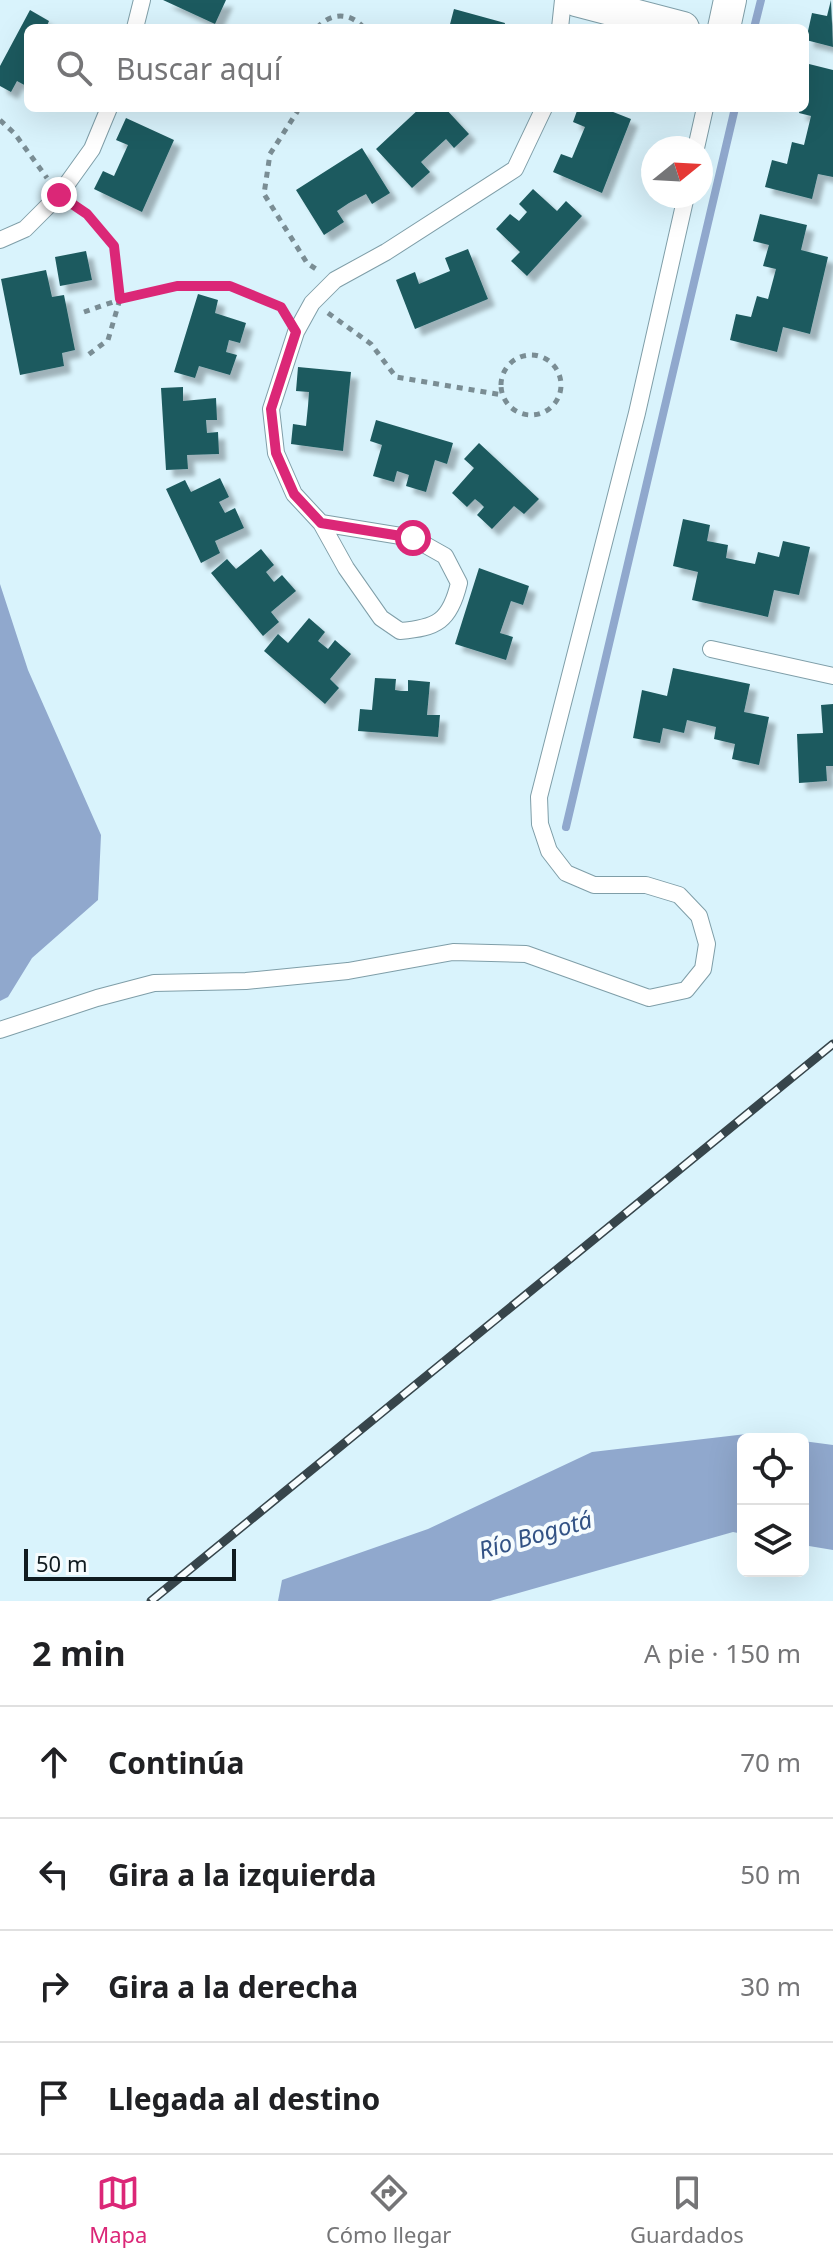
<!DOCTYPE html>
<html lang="es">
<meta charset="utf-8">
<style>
body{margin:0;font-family:"Noto Sans",sans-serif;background:#f2f2f2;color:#202124}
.controls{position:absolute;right:24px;bottom:24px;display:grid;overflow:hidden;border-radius:12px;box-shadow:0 8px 32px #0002}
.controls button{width:72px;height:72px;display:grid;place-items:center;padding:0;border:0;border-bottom:2px solid #e0e0e0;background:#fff;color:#202124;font:40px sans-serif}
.compass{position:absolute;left:641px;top:136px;width:72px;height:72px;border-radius:50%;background:#fff;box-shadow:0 8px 32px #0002;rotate:72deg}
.scale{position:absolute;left:24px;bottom:20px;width:212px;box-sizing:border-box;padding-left:8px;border:4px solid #101b20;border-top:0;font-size:22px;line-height:28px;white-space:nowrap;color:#101b20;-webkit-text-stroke:6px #f6fcfe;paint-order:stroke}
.stop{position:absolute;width:24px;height:24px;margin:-18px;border:6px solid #db2777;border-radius:50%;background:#fff}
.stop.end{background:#db2777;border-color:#fff;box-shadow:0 2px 8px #0008}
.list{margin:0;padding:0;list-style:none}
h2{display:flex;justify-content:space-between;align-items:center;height:104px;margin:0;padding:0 32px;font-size:34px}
h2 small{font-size:26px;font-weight:400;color:#757577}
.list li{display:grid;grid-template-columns:52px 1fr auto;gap:24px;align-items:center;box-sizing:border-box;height:112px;padding:0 32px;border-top:2px solid #e0e0e0}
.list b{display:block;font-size:30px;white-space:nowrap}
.list em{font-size:26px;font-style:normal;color:#757577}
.icon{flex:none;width:44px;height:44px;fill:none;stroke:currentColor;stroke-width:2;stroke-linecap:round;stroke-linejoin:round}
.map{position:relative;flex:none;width:833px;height:1601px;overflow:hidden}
.search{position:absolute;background:#fff;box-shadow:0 8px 32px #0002;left:24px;right:24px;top:24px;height:88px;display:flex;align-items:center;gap:20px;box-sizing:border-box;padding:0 28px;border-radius:12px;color:#757577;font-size:30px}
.sheet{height:552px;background:#fff}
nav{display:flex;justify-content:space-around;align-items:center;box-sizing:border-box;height:112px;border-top:2px solid #e0e0e0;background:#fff;font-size:22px;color:#757577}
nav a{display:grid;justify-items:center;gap:4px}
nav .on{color:#db2777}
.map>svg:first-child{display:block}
.water{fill:#90a8cd}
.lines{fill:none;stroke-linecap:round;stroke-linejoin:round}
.stream{stroke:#90a8cd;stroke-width:8}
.building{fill:#1e5a5e;filter:url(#shadow)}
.lane-casing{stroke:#7f9ea8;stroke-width:18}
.street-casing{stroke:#7f9ea8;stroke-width:34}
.path{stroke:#7a8d94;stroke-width:5;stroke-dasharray:6 6;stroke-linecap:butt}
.lane{stroke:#fff;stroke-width:16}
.street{stroke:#fff;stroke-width:32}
.rail-casing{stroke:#37454b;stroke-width:9}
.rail{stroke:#f6fcfe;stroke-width:6;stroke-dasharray:18;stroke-linecap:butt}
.route{stroke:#db2777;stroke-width:10}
.labels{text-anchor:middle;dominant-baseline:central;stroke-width:8;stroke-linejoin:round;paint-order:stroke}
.water-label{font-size:24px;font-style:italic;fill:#335385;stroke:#f6fcfe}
</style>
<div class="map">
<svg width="833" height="1601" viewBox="0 0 833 1601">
<defs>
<filter id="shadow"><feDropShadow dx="7" dy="7" stdDeviation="2" flood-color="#0004"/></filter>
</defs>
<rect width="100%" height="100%" fill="#d9f3fc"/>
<path class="water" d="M0,584L28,670L101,835L98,900L32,958L8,997L0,1001Z
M755,1433L792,1439H743V1534L733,1532L490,1601H278L282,1580L428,1529L592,1452Z
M803,1441L833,1445V1550L803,1545Z"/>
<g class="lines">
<path class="stream" d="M754,28L761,0
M566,827L735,108"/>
</g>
<path class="building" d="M163,0H226L215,24Z
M831,0L833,47L806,40L812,13L827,16Z
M454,9L505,23L504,28H449Z
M30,10L49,21L46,28H28V87L17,81L11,92L0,86V66Z
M805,63L833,70V177L818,174L812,199L765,187L772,160L787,164L792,142L804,145L811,116L799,113L800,108H805Z
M420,108H445L469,134L454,148L446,139L421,162L430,172L412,188L376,149Z
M578,108H603L631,119L602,193L553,172L561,154L572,158L585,127L573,122Z
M126,118L174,140L142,212L94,189L103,171L114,176L128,145L116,140Z
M362,148L390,193L372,204L366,194L349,203L337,211L344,222L324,235L296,190Z
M533,189L557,211L566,201L582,216L527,276L511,261L520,252L496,229L510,214L519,221L527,212L519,204Z
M760,214L807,225L801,250L828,257L810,334L783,327L777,352L730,340L736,314L751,317L757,296L768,299L776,269L763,266L769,245L753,241Z
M468,249L488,299L415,329L396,280L415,272L419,284L450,271L445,258Z
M86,251L92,280L60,286L55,257Z
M46,270L52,297L64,295L75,350L62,353L64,366L20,375L1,279Z
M198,294L218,300L215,313L246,323L240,343L229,340L226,352L237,355L230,375L199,366L195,378L174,372Z
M298,367L351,372L343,451L291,444L293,424L306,426L308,406L309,392L296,391Z
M183,387V401L216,398L217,420H206L207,433L218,432L219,454L187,455L188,469L166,470L161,388Z
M376,420L453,443L447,464L435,460L426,492L406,486L409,475L397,471L394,482L373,476L382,445L370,441Z
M479,443L539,499L524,514L514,506L492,529L477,515L484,507L480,503L475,499L467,507L452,493L474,468L464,459Z
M220,478L229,497L219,502L225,513L235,508L244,528L215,541L220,553L201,563L166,489L185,480L191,492Z
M683,519L710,525L707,541L728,545L726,558L740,561L755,564L758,552L779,557L783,541L810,547L799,595L774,590L768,617L692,600L698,572L673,566Z
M261,549L274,565L266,572L274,582L282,575L296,591L271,612L279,622L263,636L211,573L227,559L236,569Z
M479,568L529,586L523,605L511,601L500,633L513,637L506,660L455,644Z
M309,618L325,632L318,641L328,649L335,640L351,654L330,679L339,688L325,704L264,651L278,634L288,643Z
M673,668L750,684L744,712L769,717L759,765L732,759L735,744L714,739L716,727L687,720L684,733L663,728L660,743L633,738L642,690L667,696Z
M375,678L396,679L395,690L401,691H408V680L430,682L427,715H440L438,737L358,731L360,709L372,710Z
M833,704V766H826L827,781L799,783L797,734L823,733L821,705Z"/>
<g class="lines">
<g class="lane-casing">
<path id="lane" d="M135,28L142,0
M560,28L563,0
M696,148L705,108
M0,240L25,229L59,195L92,149L109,108
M321,523L413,538L445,556L459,583C450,621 437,628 400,631L381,618L346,568L321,523L294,494L276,453L271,409L296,332L312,303L335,280L386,252L515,169L544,108
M711,649L833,676
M0,1030L97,998L154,983L246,981L348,971L453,952L526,954L649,998L686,990L703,969L707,944L699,916L679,895L646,885H594L566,873L549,851L540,824L539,797L637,413L686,196"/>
</g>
<g class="street-casing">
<path id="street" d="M576,0L683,28
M724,28L730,0"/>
</g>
<path class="path" d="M317,28C331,12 350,12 364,28
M298,108L297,112L270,154L264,194L307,263L316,269
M0,120L15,134L47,178
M77,207L87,214L114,246L120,299L108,340L88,355
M84,312C129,296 180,279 229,286C246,288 265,300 281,307L284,312
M328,313L371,344L396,377L503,395
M501 385a30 30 0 1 1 60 0a30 30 0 1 1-60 0Z"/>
<use href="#lane" class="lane"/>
<use href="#street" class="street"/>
<g class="rail-casing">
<path id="rail" d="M151,1601L833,1044"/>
</g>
<use href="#rail" class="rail"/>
</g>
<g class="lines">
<path class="route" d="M59,195L87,214L114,246L120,299L177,286H230L281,307L296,332L271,409L276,453L294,494L321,523L413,538"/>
</g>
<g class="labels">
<g class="water-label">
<text transform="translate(535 1534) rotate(-16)">Río Bogotá</text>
</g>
</g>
</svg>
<div class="controls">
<button><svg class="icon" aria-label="locate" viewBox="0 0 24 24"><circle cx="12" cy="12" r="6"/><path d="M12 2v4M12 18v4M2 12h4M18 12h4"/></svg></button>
<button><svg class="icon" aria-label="layers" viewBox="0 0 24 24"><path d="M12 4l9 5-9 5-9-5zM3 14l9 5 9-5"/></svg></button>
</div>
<svg class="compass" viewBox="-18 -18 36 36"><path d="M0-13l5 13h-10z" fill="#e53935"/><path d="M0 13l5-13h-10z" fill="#757577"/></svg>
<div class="scale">50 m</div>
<div class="stop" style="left:413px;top:538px"></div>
<div class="stop end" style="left:59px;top:195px"></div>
<div class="search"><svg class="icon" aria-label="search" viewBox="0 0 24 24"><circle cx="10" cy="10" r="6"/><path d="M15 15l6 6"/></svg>Buscar aquí</div>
</div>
<section class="sheet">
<h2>2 min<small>A pie · 150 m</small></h2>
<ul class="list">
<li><svg class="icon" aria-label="ahead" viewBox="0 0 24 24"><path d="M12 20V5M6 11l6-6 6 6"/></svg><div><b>Continúa</b></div><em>70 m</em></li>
<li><svg class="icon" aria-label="left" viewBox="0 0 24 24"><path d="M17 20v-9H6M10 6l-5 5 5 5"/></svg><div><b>Gira a la izquierda</b></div><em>50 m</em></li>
<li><svg class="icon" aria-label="right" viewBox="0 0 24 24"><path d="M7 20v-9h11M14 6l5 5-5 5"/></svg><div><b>Gira a la derecha</b></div><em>30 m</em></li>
<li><svg class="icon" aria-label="arrive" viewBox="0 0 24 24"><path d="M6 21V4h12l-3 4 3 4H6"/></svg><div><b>Llegada al destino</b></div></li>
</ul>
</section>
<nav>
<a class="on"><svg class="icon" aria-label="map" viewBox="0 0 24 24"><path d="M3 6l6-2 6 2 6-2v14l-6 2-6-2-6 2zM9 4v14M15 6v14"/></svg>Mapa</a>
<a><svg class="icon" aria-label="directions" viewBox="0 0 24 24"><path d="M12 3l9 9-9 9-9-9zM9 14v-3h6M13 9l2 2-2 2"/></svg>Cómo llegar</a>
<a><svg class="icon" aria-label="saved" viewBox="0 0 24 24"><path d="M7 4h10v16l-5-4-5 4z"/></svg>Guardados</a>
</nav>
